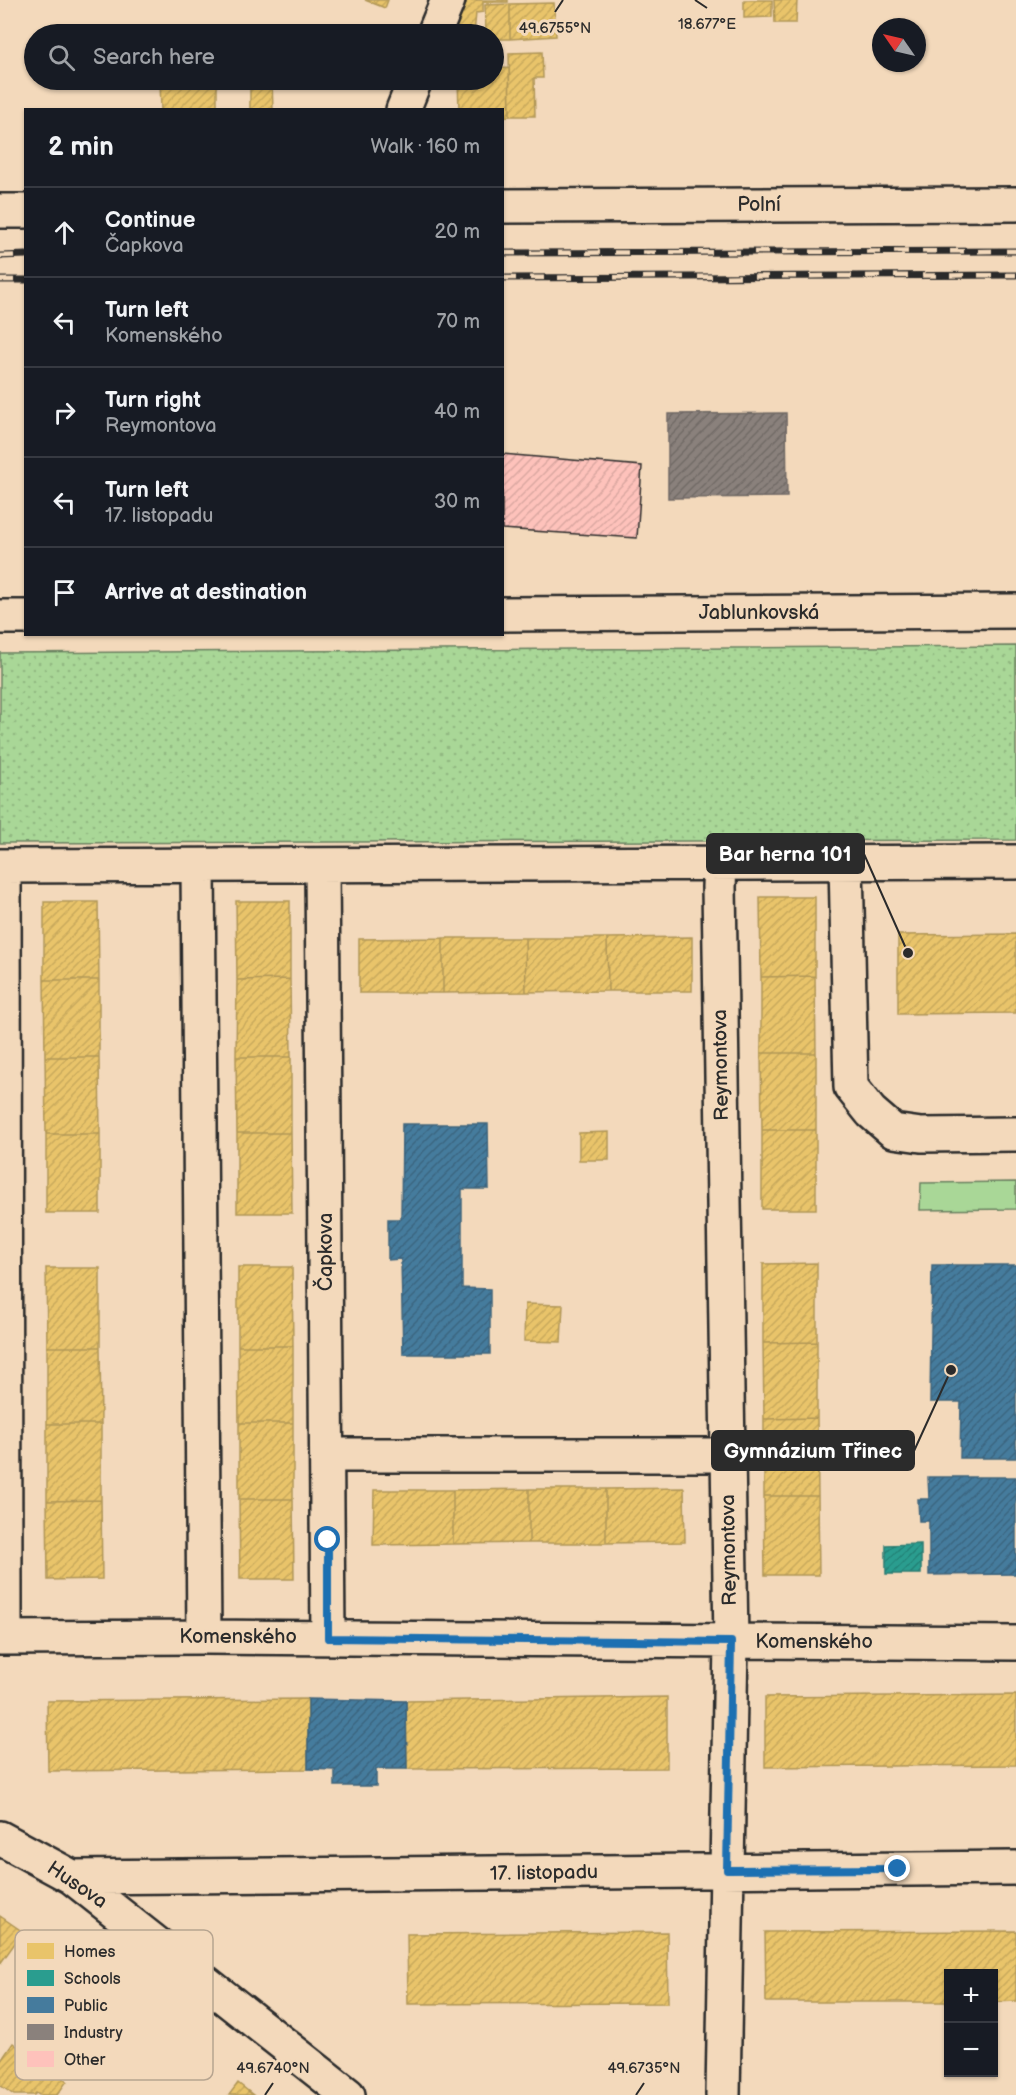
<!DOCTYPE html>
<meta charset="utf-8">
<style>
body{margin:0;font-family:"Balsamiq Sans",sans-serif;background:#242831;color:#f1f3f6}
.controls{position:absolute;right:18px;bottom:18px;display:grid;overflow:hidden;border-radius:0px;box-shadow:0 2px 4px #0004}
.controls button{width:54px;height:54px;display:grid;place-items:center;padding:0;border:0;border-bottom:2px solid #363941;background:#171b24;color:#f1f3f6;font:30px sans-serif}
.compass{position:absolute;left:872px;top:18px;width:54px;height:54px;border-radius:50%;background:#171b24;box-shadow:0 2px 4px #0004;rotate:304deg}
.stop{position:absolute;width:18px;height:18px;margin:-14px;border:4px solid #1f6fb2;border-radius:50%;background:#fff}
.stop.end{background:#1f6fb2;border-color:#fff;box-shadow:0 2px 6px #0008}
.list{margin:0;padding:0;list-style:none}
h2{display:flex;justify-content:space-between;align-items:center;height:78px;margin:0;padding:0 24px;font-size:26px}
h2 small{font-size:20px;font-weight:400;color:#9ea1a6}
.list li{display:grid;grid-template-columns:39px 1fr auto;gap:18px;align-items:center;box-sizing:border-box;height:90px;padding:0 24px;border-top:2px solid #363941}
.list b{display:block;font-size:22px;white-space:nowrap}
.list p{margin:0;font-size:20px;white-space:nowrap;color:#9ea1a6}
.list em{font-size:20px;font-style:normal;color:#9ea1a6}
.icon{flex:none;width:33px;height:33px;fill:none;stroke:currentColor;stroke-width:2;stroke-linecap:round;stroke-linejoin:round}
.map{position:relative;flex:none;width:1016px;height:2095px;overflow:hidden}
.search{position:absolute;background:#171b24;box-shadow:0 2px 4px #0004;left:24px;top:24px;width:480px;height:66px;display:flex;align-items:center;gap:15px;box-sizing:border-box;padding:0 21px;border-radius:33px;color:#9ea1a6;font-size:22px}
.panel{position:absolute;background:#171b24;box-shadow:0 2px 4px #0004;left:24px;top:108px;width:480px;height:528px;border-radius:0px}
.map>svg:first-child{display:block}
.grass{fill:url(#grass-dots);stroke:#6a8161;stroke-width:1.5}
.pitch{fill:#a9d797;stroke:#6a8161;stroke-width:1.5}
.homes{fill:url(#homes-hatch);stroke:#b09657;stroke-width:1.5}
.schools{fill:url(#schools-hatch);stroke:#2a7b71;stroke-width:1.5}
.public{fill:url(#public-hatch);stroke:#3d637b;stroke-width:1.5}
.industry{fill:url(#industry-hatch);stroke:#6e6764;stroke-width:1.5}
.building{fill:url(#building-hatch);stroke:#2b2b2b;stroke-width:1.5}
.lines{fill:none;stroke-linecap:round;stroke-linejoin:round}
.minor-casing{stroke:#2b2b2b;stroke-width:38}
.major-casing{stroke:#2b2b2b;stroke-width:38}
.minor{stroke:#f3d9bb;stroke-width:33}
.major{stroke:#f3d9bb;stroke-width:33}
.rail-casing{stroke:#2b2b2b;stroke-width:7}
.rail{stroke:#f3d9bb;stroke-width:4.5;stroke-dasharray:14;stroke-linecap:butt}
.route{stroke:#1f6fb2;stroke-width:8}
.ticks{fill:none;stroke:#2b2b2b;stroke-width:2}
.labels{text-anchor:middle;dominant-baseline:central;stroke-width:6;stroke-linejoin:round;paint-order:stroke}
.street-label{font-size:20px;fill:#2b2b2b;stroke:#f3d9bb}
.key{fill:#f3d9bb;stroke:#b7a590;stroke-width:1.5}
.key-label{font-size:16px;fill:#2b2b2b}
.ticks-label{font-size:15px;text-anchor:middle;fill:#2b2b2b;stroke:#f3d9bb;stroke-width:6;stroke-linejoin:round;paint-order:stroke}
.leader{fill:none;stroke:#2b2b2b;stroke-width:2}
.callout-dot{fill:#2b2b2b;stroke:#f3d9bb;stroke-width:2}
.callout{fill:#2b2b2b;stroke:#2b2b2b;stroke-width:2}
.callout-label{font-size:21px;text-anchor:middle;font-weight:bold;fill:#fff}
</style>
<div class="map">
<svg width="1016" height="2095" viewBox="0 0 1016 2095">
<defs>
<pattern id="grass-dots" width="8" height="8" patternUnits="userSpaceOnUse" patternTransform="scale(1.5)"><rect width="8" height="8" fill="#a9d797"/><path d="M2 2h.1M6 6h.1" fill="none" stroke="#92b982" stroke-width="1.8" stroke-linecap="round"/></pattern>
<pattern id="homes-hatch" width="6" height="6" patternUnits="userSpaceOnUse" patternTransform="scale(1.5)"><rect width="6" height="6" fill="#e9c46a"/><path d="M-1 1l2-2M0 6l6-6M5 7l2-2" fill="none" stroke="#c8a95c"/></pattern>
<pattern id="schools-hatch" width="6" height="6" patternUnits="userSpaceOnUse" patternTransform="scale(1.5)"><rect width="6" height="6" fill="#2a9d8f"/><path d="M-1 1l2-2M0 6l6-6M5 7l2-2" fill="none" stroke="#248075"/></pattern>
<pattern id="public-hatch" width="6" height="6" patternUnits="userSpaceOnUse" patternTransform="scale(1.5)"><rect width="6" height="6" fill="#457b9d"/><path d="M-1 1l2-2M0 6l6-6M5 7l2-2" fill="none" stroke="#3a6580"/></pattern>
<pattern id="industry-hatch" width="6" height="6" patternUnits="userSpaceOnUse" patternTransform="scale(1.5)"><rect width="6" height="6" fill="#8a817c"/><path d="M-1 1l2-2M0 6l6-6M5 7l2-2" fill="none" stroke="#716a66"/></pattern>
<pattern id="building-hatch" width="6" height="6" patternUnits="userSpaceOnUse" patternTransform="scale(1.5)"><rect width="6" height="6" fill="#fec2bb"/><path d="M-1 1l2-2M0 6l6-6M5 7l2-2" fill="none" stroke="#daa7a1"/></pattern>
</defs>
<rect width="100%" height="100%" fill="#f3d9bb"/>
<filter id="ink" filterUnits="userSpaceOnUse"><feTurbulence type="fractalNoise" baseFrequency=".0167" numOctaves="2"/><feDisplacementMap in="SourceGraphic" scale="12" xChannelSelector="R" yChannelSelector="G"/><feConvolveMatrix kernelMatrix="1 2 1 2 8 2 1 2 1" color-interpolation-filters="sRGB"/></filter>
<g filter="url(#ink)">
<path class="grass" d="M1016,646V840L0,843V653Z"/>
<path class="pitch" d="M1016,1182V1209L920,1210L921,1183Z"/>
<path class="homes" d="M365,0H388L385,8Z
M458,0H508V2H483V12L476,13L474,34H445Z
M744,0H772V17L744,18Z
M774,0H797L796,23H775Z
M554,3L556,36L510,39V4Z
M510,4V39H494V34H486L485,5Z
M542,52L543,78H534L535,116H510L509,53Z
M509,68L510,116L502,117V110H459L458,80H494V69Z
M173,80H217V110H161L160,81Z
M250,81H272L273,110H250Z
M760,897H815V976L761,977Z
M236,901H290V979L237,980Z
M44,902H98L99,980H44Z
M1016,934V1013L898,1014V935Z
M692,937V991H608L607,938Z
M443,938H525L526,992L443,993Z
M443,938V993H359V939Z
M525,938H607L608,991L526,992Z
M815,976L816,1053H761V977Z
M290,979L291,1057H236L237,980Z
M44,980H99V1057H45Z
M761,1053H816V1130H762Z
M45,1057H99L100,1134H46Z
M236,1057H291V1133H237Z
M762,1130H816V1209H762Z
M609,1132V1160H579V1133Z
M237,1133H291L292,1213H237Z
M46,1134H100V1213H46Z
M817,1263V1342L763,1343V1264Z
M238,1267H292L293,1346H238Z
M46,1268H100V1347H47Z
M525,1304L563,1305L561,1342L524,1341Z
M817,1342V1418L764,1419L763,1343Z
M238,1346H293V1423H239Z
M47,1347H100L101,1424H47Z
M817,1418L818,1496H764V1419Z
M239,1423H293V1499H239Z
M47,1424H101V1500L47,1501Z
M684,1488L685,1542L606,1543V1489Z
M529,1489V1543L453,1544V1490Z
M529,1489H606V1543H529Z
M374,1490H453V1544L373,1545Z
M764,1496H818L819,1575H765Z
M239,1499H293L294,1579H240Z
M101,1500L102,1579L48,1580L47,1501Z
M1016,1695V1765L765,1767V1697Z
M667,1697V1768L407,1769L406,1701Z
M308,1699V1769L48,1771L47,1701Z
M0,1916L23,1932L0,1964Z
M1016,1931V2001L994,2002V1974H948V2002H766L765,1932Z
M667,1932L668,2003L408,2004L407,1934Z
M13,2043L67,2081L57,2095H39L36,2093L34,2095H14L0,2085V2062Z
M238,2083L253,2095H229Z"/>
<path class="schools" d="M921,1544V1574H886V1545Z"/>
<path class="public" d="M402,1124H488L489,1189H462V1288L490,1289V1354H403L401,1259L388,1260V1219H401Z
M932,1265H1016V1458H960L961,1402H930Z
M928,1477H1016V1574L929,1575V1521H919L918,1499H929Z
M308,1699L406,1701L407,1769H376V1786H335V1770L308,1769Z"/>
<path class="industry" d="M786,413L787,497L668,498V414Z"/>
<path class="building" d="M502,454L642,466L637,538L502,529Z"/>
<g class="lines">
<g class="minor-casing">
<path id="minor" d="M434,34L448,0
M403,110L415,80
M502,206L1016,204
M0,211H26
M720,862L719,887L731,1642L723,2095
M846,863L851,1087L871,1112L893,1131L921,1135L1016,1134
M0,866L1016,862
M4,866L5,1638
M322,866L328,1638
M198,867L204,1637
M327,1455H728
M0,1638L204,1637L1016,1643
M0,1838L72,1877L348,2095
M72,1877L1016,1868"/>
</g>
<g class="major-casing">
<path id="major" d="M502,614L1016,611
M0,617H26"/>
</g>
<use href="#minor" class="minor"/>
<use href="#major" class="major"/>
<g class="rail-casing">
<path id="rail" d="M502,253L1016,251
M0,256L26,255
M502,278L1016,275
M0,280H26"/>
</g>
<use href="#rail" class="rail"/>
</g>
</g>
<g class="lines" filter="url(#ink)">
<path class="route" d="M328,1540V1638L731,1642L727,1870L898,1869"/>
</g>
<path class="ticks" d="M695,0L707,8M555,12L563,0M265,2095L273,2083M636,2095L644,2083"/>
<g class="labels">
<g class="street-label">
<text x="759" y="205">Polní</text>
<text x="759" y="613">Jablunkovská</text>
<text transform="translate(721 1065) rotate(-91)">Reymontova</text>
<text transform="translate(326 1252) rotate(-90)">Čapkova</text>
<text transform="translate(729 1550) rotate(-91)">Reymontova</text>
<text x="238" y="1637">Komenského</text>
<text x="814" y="1642">Komenského</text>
<text transform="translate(544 1873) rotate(-1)">17. listopadu</text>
<text transform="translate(77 1885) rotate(34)">Husova</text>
</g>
</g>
<rect x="15" y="1930" width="198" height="150" rx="9" class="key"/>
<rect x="27" y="1943" width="27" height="16" fill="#e9c46a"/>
<rect x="27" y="1970" width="27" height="16" fill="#2a9d8f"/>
<rect x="27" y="1997" width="27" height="16" fill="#457b9d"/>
<rect x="27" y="2024" width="27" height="16" fill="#8a817c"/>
<rect x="27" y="2051" width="27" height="16" fill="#fec2bb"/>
<g class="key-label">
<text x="64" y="1957">Homes</text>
<text x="64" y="1984">Schools</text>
<text x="64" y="2011">Public</text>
<text x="64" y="2038">Industry</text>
<text x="64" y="2065">Other</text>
</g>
<g class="ticks-label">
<text x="707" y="29">18.677°E</text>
<text x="555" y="33">49.6755°N</text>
<text x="273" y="2073">49.6740°N</text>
<text x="644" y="2073">49.6735°N</text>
</g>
<path class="leader" d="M908 953L864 854M951 1370L914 1451"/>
<g class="callout-dot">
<circle cx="908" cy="953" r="6"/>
<circle cx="951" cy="1370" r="6"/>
</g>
<g class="callout">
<rect x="707" y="834" width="157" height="39" rx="6"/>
<rect x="712" y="1431" width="202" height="39" rx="6"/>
</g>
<g class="callout-label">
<text x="785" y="861">Bar herna 101</text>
<text x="813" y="1458">Gymnázium Třinec</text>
</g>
</svg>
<div class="controls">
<button>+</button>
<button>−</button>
</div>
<svg class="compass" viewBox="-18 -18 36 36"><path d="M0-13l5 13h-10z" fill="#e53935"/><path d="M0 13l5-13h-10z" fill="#9ea1a6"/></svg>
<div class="stop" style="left:328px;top:1540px"></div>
<div class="stop end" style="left:898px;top:1869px"></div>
<div class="search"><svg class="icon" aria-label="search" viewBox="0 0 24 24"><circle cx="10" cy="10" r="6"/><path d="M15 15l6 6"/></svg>Search here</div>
<section class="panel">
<h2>2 min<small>Walk · 160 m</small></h2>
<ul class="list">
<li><svg class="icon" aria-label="ahead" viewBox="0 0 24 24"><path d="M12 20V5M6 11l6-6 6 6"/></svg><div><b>Continue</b><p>Čapkova</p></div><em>20 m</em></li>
<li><svg class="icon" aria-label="left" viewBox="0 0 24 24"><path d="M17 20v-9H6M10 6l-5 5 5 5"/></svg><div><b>Turn left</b><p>Komenského</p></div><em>70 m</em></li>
<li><svg class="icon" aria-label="right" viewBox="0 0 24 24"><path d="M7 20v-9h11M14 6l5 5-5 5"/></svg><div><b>Turn right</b><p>Reymontova</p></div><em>40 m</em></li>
<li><svg class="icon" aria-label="left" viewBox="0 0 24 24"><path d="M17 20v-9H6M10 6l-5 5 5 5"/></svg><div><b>Turn left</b><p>17. listopadu</p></div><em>30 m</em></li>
<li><svg class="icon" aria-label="arrive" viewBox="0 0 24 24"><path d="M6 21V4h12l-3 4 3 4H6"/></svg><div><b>Arrive at destination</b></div></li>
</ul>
</section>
</div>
